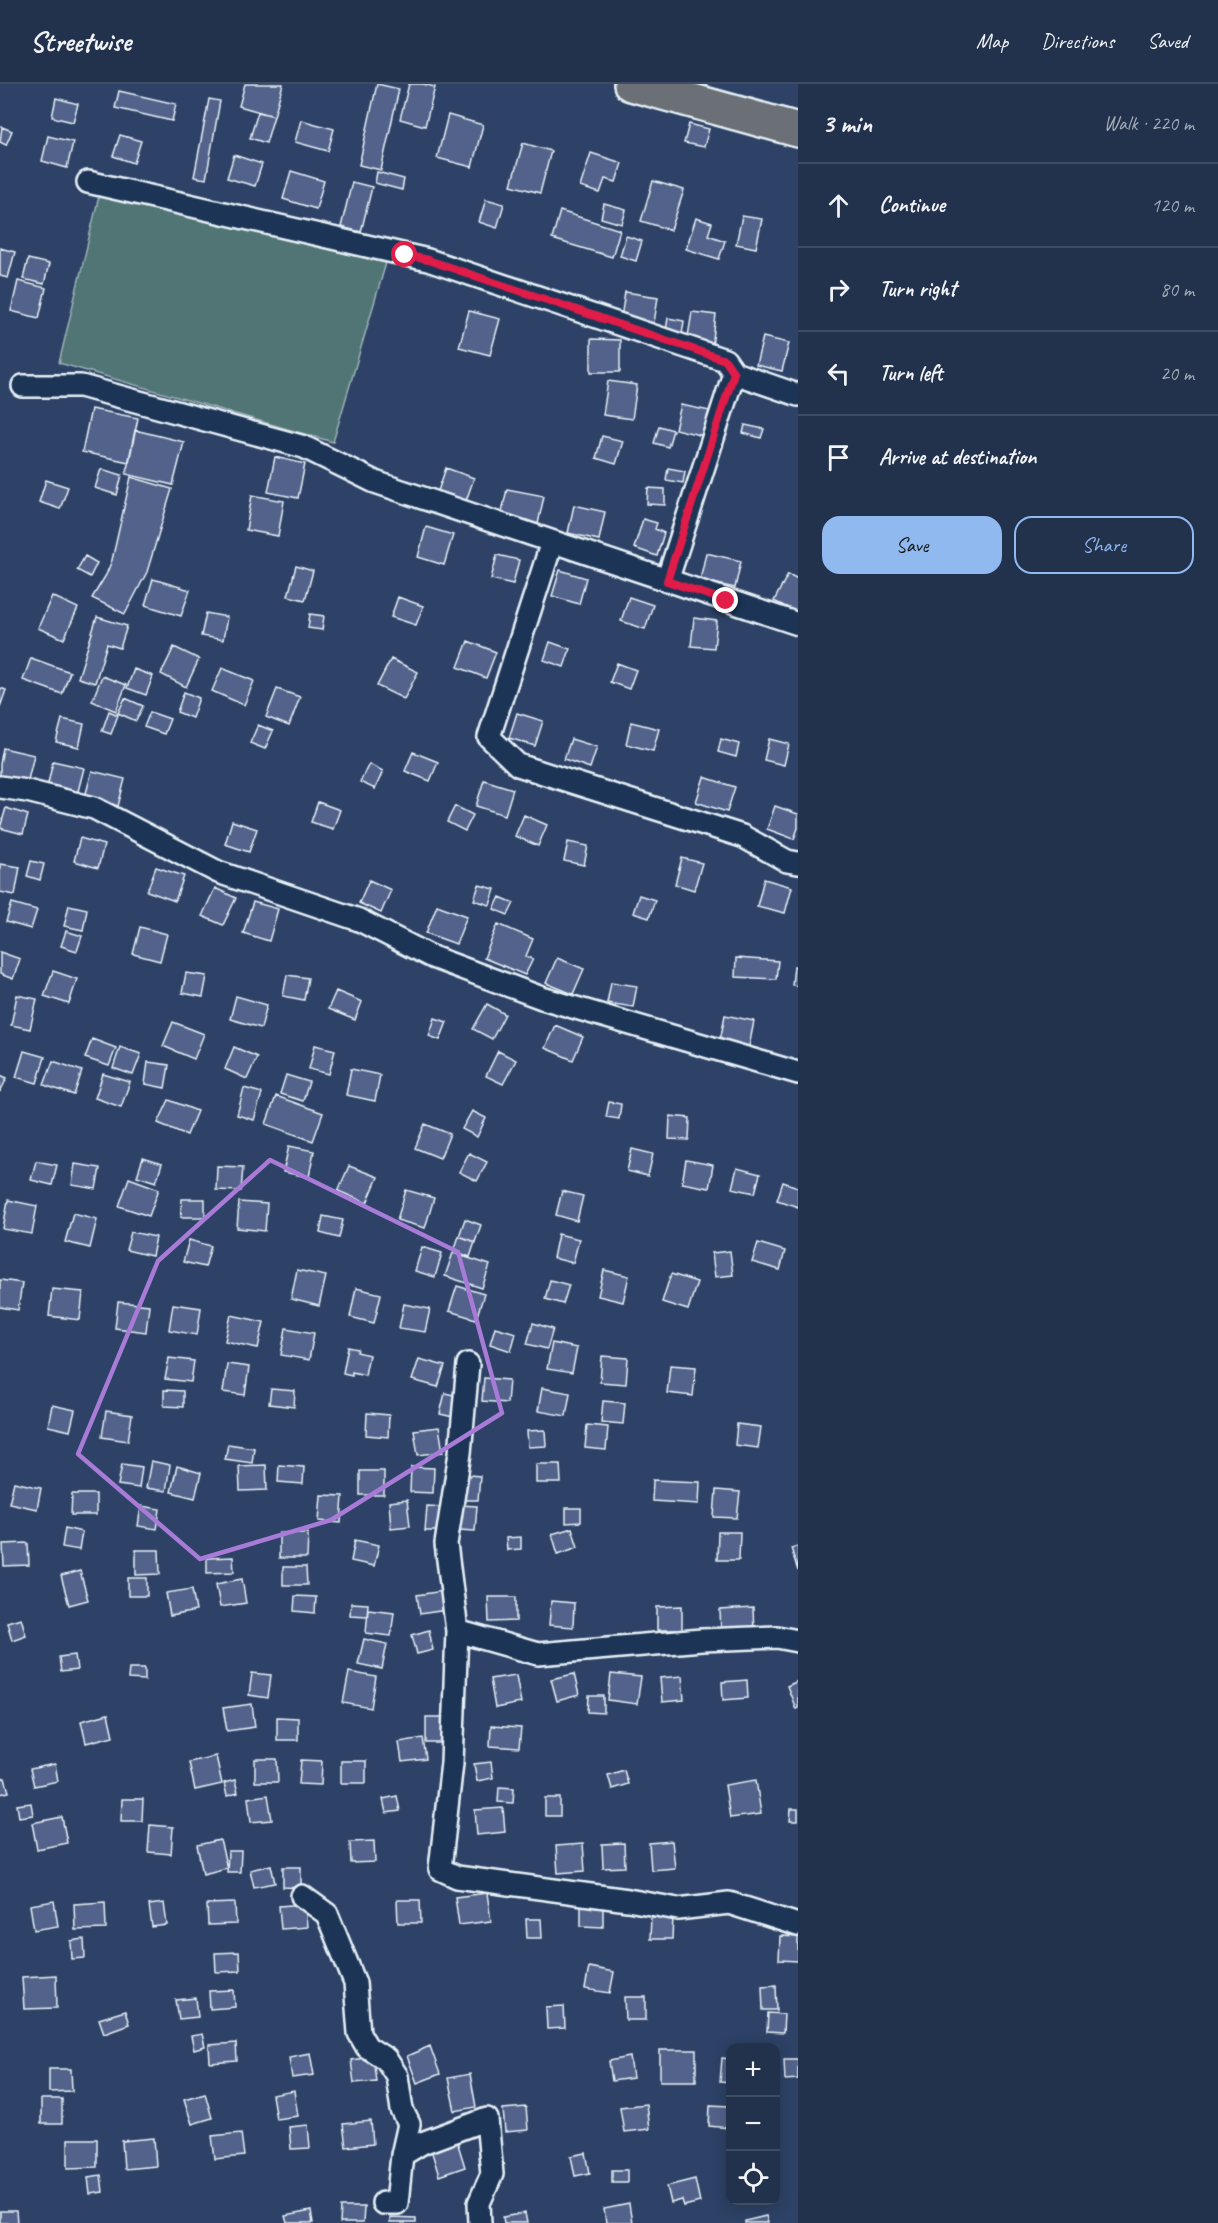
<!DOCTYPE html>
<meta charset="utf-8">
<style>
body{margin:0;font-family:Caveat,sans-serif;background:#2e3e56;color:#f1f3f6}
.controls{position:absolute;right:18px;bottom:18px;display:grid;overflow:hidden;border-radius:12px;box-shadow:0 3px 15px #0003}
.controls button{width:54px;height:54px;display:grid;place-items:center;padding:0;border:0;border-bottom:2px solid #3f4d64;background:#22324c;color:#f1f3f6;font:30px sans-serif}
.stop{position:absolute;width:18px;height:18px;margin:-14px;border:4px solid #e11d48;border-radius:50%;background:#fff}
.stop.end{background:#e11d48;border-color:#fff;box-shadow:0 2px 6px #0008}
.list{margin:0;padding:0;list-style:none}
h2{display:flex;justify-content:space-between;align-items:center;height:78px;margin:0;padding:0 24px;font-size:26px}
h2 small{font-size:20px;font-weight:400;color:#a2aab5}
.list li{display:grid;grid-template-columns:39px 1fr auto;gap:18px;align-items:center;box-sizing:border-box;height:84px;padding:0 24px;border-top:2px solid #3f4d64}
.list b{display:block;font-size:22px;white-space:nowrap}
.list em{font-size:20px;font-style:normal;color:#a2aab5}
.actions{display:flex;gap:12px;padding:18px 24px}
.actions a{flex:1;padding:14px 0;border:2px solid #90b9f0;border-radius:18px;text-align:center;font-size:21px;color:#90b9f0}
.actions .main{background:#90b9f0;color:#111}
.icon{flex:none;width:33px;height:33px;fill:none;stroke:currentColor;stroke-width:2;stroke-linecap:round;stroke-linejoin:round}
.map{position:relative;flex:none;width:798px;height:2139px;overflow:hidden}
header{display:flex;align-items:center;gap:36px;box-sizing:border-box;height:84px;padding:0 30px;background:#22324c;border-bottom:2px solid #3f4d64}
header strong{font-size:28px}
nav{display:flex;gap:33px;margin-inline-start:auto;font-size:21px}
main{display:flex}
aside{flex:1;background:#22324c}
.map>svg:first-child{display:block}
.green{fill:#517474;stroke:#9cb2b6;stroke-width:1.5}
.building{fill:#53628a;stroke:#e8f1f8;stroke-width:1.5}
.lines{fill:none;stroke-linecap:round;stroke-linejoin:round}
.street-casing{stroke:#e8f1f8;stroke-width:26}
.highway-casing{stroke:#e8f1f8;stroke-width:38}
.street{stroke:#1d3557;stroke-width:21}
.highway{stroke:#6a7074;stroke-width:33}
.route{stroke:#e11d48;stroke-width:8}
.marked{fill:none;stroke:#a77bd6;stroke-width:4.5;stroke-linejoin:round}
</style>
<header>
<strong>Streetwise</strong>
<nav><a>Map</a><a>Directions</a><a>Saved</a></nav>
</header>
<main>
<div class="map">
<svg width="798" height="2139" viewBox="0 0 798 2139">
<rect width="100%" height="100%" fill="#2d4266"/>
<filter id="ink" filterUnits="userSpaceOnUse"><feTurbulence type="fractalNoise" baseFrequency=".0167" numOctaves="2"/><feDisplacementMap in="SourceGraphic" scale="12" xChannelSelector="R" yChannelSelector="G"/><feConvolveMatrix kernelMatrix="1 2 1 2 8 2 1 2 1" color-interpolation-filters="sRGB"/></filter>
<g filter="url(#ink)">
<path class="green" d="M99,112L386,179L333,358L59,279Z"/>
<path class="building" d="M245,0H283L274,32L239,22Z
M377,0L399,5L381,86L359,81Z
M409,0H423L435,3L425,42L400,35Z
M119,7L176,20L172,37L115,24Z
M56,14L78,20L73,38L52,33Z
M209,15L220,17L206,95L194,93Z
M258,28L274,32L266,59L250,54Z
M448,31L483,41L472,83L437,74Z
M301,36L334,45L328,67L295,58Z
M689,40L709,45L704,63L684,59Z
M2,43L12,47L6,61L0,58Z
M120,51L141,57L134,79L113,72Z
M48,52L73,58L67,84L42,77Z
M523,59L551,67L540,109L511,101Z
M591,69L622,79L616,98L605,95L600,109L580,103Z
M234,71L262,80L255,102L227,94Z
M291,87L324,97L316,125L283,115Z
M377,88L404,95L402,106L375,99Z
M653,97L684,106L671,146L641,137Z
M352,98L372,103L361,148L341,143Z
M486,115L504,120L497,144L479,138Z
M604,120L626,126L622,140L601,134Z
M560,127L620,146L612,173L552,155Z
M742,132L762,135L756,164L736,160Z
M696,134L712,139L708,151L725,157L719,175L686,165Z
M626,152L642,157L636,177L620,172Z
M0,164L15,168L8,194L0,192Z
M28,175L49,180L44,200L23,195Z
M18,197L46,204L39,234L11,227Z
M625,208L658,213L654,239L621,234Z
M469,227L500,235L490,271L459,263Z
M692,228L716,231L712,263L687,259Z
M668,234L684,237L681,256L665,253Z
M763,253L789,259L782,287L756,281Z
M591,255L620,256V288H591Z
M608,297L637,301L632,335L603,331Z
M681,321L710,327L704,352L675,345Z
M91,325L138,334L129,378L82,368Z
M745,341L764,345L761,354L743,349Z
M659,342L673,346L668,363L654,359Z
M135,346L184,358L173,401L126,390Z
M602,352L623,357L616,380L596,374Z
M275,373L305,380L298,414L268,408Z
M446,384L474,394L466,417L438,407Z
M668,384L685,387L683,399L666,396Z
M101,385L122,391L117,411L95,404Z
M131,393L172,405L147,488L125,530L92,514L106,491L112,476Z
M46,396L68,403L60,425L39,418Z
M648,404L665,405V421L647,420Z
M507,405L544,412L538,440L501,432Z
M252,411L284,417L278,452L246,446Z
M574,421L605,428L599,456L568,449Z
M643,435L657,439L655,445L664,449L657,472L634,464Z
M426,443L453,451L444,481L418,473Z
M706,469L741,477L735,504L700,496Z
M497,471L519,476L513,500L491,495Z
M85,472L97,479L90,493L77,486Z
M296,482L313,487L305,516L288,512Z
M560,486L586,494L579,520L552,512Z
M788,490L798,495V529L774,517Z
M153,495L190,506L181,532L145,521Z
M52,512L78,524L64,555L38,544Z
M398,513L423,522L416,541L391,533Z
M629,513L653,521L645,545L621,537Z
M206,529L227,533L223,556L201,552Z
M310,530L324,532L322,546L308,544Z
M97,533L127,542L120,564L107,560L95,599L78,594Z
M694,534L717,537L714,564L691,562Z
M468,557L496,568L486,594L458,583Z
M550,558L570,565L564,583L544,576Z
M174,563L199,575L186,603L161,590Z
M31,574L70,588L62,610L23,596Z
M391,575L418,588L404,615L377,602Z
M617,579L636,586L629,605L610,598Z
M222,584L254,597L244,621L212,607Z
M134,585L153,592L146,611L127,604Z
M102,592L126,601L116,627L92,617Z
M0,604L6,606L0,623Z
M277,605L300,613L289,642L266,633Z
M184,608L199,614L192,634L177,628Z
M125,614L143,622L136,637L118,629Z
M109,627L118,631L111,650L102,647Z
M150,628L170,635L164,650L144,643Z
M517,629L543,637L535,662L509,654Z
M62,635L84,640L79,663L56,658Z
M631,638L659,645L653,667L626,660Z
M258,641L273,647L265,665L250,659Z
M571,655L597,663L590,684L564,675Z
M721,655L739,660L736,673L718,668Z
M769,655L789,660L784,681L764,676Z
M3,664L34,671L27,700L0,694V680Z
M413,668L438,678L430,697L405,687Z
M53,677L84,684L77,711L47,704Z
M369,680L383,687L375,705L360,698Z
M92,687L125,695L118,722L85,713Z
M704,693L735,703L727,728L696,718Z
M484,696L513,705L505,731L476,722Z
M318,718L340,726L333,745L311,738Z
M455,722L473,731L465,747L447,738Z
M775,722L798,730V744L794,755L767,745Z
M6,724L28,731L23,750L0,744Z
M524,731L547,741L538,762L515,752Z
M232,737L257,745L249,768L225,760Z
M80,754L104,761L98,784L74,777Z
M568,758L588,762L584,781L564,777Z
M682,774L702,779L694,806L675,800Z
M31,777L44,780L40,796L27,792Z
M0,780L20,783L15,811L0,808Z
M156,783L184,792L175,817L147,807Z
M764,795L792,803L785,829L757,822Z
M369,796L391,806L381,829L359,819Z
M479,801L495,805L490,821L474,816Z
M215,804L236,814L223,841L202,832Z
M639,811L655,816L649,834L633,829Z
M500,813L514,819L508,831L494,825Z
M253,818L278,825L269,857L243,849Z
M12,819L37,826L31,845L6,838Z
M69,821L87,825L83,846L64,842Z
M437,821L467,832L456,860L426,849Z
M498,840L533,855L526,872L533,875L525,891L484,874Z
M140,843L167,850L160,877L133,870Z
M66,847L82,852L77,867L61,862Z
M0,868L20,875L13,895L0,890Z
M557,874L584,885L573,910L546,899Z
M736,874L778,877L776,895L735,893Z
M794,882L798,883V902L792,901Z
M53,887L77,895L69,920L44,912Z
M186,889L207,892L203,913L182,909Z
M287,891L308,894L304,916L283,912Z
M611,898L637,902L633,923L607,919Z
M336,907L362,918L355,936L328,925Z
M17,911L37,915L30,945L11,941Z
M236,912L267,921L261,944L230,935Z
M487,920L505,930L492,955L473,945Z
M725,931L754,937L749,963L720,957Z
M435,934L447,938L440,956L429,952Z
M173,938L204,950L194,975L163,962Z
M555,941L583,953L573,976L545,964Z
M92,955L116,964L109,982L85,974Z
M315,961L335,966L329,990L309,985Z
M120,963L141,970L133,991L113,984Z
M234,963L257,973L247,995L225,985Z
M24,967L45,973L37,999L16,993Z
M498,967L516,976L503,1000L486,992Z
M53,977L82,987L74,1011L44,1001Z
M148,978L169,981L165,1004L145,1000Z
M351,985L380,991L375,1017L346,1011Z
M103,990L130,998L121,1023L95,1014Z
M0,991L7,994L0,1008Z
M286,991L309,998L303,1017L280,1010Z
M244,1004L262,1009L254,1036L237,1031Z
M276,1012L323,1029L313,1057L266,1040Z
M169,1016L197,1027L187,1051L158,1039Z
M609,1018L621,1020L619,1035L606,1033Z
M472,1027L486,1034L477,1053L462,1045Z
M670,1032L690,1034L689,1056L669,1055Z
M425,1040L450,1050L440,1074L415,1064Z
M289,1062L314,1067L309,1093L283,1088Z
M632,1065L653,1070L648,1092L627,1087Z
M469,1069L487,1078L477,1097L459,1088Z
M143,1074L162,1080L156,1098L137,1092Z
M686,1076L713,1081L709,1104L682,1099Z
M36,1077L57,1081L52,1101L31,1096Z
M75,1080L100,1084L96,1105L72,1101Z
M217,1082L243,1083L241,1107L216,1106Z
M349,1082L378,1093L367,1119L338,1107Z
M737,1084L760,1090L755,1109L732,1104Z
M129,1094L159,1105L149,1132L119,1122Z
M783,1098L798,1103V1123L777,1116Z
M406,1106L434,1114L425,1144L397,1136Z
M562,1107L583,1112L577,1137L556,1131Z
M182,1115H205V1133H181Z
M8,1116L37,1122L32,1150L3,1145Z
M239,1118L267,1120L265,1147L237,1144Z
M73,1129L97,1135L90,1164L65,1158Z
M323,1132L343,1136L339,1154L320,1149Z
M465,1135L481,1141L475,1158L459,1152Z
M131,1148L156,1153L152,1172L126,1166Z
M558,1150L579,1155L573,1179L553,1174Z
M459,1152L475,1158L470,1173L454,1167Z
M189,1156L211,1162L205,1183L183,1178Z
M758,1159L785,1167L780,1186L752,1178Z
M422,1163L442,1169L435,1193L415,1187Z
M730,1167L733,1191L715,1193L712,1169Z
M453,1169L490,1181L482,1204L445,1192Z
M297,1186L326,1192L319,1222L291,1215Z
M604,1186L629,1192L623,1218L598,1212Z
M671,1190L697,1198L688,1226L662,1218Z
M0,1196L22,1199L18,1226L0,1223Z
M550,1196L569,1201L563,1220L545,1215Z
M457,1202L484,1210L476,1235L449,1227Z
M356,1204L381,1210L374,1239L350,1233Z
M52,1205L83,1208L80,1236L49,1232Z
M118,1218L149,1221L146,1248L115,1244Z
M173,1220L201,1224L197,1251L169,1246Z
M404,1220L430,1225L425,1248L399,1244Z
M231,1231L264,1238L258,1264L225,1257Z
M533,1239L553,1245L547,1265L527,1260Z
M495,1243L516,1249L511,1267L490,1260Z
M286,1244L314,1249L309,1276L281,1271Z
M552,1259L577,1264L572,1289L547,1285Z
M348,1263L358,1265L357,1268L369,1271L365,1291L352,1288V1291L343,1289Z
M602,1272L628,1274L626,1300L600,1298Z
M169,1274L194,1277L191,1298L165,1295Z
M419,1275L445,1282L438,1303L412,1296Z
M227,1280L249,1283L245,1311L223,1308Z
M670,1281L696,1283L693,1312L667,1309Z
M484,1294L509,1296L507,1319L482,1317Z
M542,1304L570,1309L566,1332L538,1327Z
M271,1305L295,1307L294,1323L269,1320Z
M164,1306L183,1307V1323L164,1322Z
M445,1309L458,1312L453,1333L440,1330Z
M603,1317L625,1319L623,1340L601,1338Z
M52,1321L75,1326L70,1347L48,1342Z
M106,1327L132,1331L128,1357L102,1353Z
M367,1329L389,1331L388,1353L366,1351Z
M737,1340L761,1343L758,1364L735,1361Z
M587,1341L608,1343L606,1366L585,1364Z
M439,1343L443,1368L418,1371L414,1346Z
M545,1346L546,1362L528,1363L527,1347Z
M228,1360L254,1364L252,1379L225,1375Z
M151,1377L170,1381L166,1407L146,1404Z
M122,1380L142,1383L139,1404L118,1401Z
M536,1380H560L561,1399H536Z
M266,1381L267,1406L240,1407L239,1382Z
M279,1381L304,1383L303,1400L278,1398Z
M177,1382L201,1389L195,1414L171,1408Z
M411,1383L434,1384L433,1409L410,1408Z
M360,1387H384V1411H360Z
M458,1390L480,1392L478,1416H457Z
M653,1396L700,1398L699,1420L652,1417Z
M14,1398L41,1404L37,1425L9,1419Z
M716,1406L740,1408L737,1434L714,1433Z
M72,1410H96V1431H71Z
M321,1411L343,1412L341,1439L319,1437Z
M407,1416L410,1442L391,1444L389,1418Z
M459,1421L477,1422L475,1447L458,1446Z
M141,1422L160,1425L157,1445L138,1442Z
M427,1422L443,1423L441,1447H425Z
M566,1424H581V1438L566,1439Z
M65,1444L82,1448L79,1466L62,1463Z
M572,1444L578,1463L558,1470L552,1450Z
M718,1448H740L739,1476H717Z
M279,1449H308L307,1474H279Z
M521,1453V1465L507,1466L506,1454Z
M355,1456L379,1461L374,1482L351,1477Z
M28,1459L29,1481L4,1482L3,1460Z
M798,1462V1487L791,1464Z
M136,1466H159L160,1490L136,1491Z
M233,1473L234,1488L207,1489V1474Z
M283,1483H306L307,1501H283Z
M80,1487L88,1516L69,1521L61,1492Z
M128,1494H147V1512H128Z
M242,1495L246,1519L220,1523L216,1500Z
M192,1505L196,1527L170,1532L166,1509Z
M443,1507L446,1526L420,1530L417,1511Z
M295,1512L316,1513L315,1529L294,1527Z
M488,1513H516V1537L489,1538Z
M551,1517L574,1519L573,1543L549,1541Z
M351,1519L368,1520L367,1532L350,1531Z
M682,1522V1546H657V1523Z
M753,1524L754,1549L721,1550L720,1526Z
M368,1525L394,1528L391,1552L366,1549Z
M21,1534L26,1551L12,1556L7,1538Z
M429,1546L433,1566L417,1570L412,1551Z
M364,1555L387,1560L382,1585L358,1580Z
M75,1571L77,1586L61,1588L59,1573Z
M129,1584H145V1596L128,1595Z
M349,1588L376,1593L371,1624L343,1619Z
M252,1589L271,1591L268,1614L249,1611Z
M574,1590L579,1611L557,1617L551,1595Z
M611,1590L641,1593L637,1620L608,1616Z
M516,1591L521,1619L495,1624L490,1595Z
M682,1592L684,1616L662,1618L660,1594Z
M747,1596L748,1614L723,1616L722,1598Z
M798,1597V1624L796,1625L787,1602Z
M589,1612H604V1629L588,1628Z
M252,1620L255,1643L227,1647L223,1624Z
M108,1630L113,1652L86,1659L81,1637Z
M277,1633L298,1634V1656H277Z
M426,1633H449V1659H426Z
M491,1642L521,1644L519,1664L490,1662Z
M423,1654L426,1675L402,1678L399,1658Z
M216,1672L222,1700L195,1706L189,1678Z
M255,1675H277L278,1698H255Z
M301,1676L322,1677L321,1701L299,1700Z
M341,1677H366V1699H341Z
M491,1678L493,1694L477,1697L474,1680Z
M55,1680L58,1697L34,1702L30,1685Z
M624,1686L628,1700L612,1705L608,1691Z
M5,1694L9,1708L0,1710V1695Z
M235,1696L238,1709L227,1712L224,1699Z
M756,1696L761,1730L730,1734L725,1701Z
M499,1703L514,1704L513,1719L498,1718Z
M268,1711L272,1736L251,1738L248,1714Z
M397,1712L400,1727L386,1729L383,1715Z
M545,1714H560V1732H545Z
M122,1715H143L142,1737H121Z
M31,1719L33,1731L19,1733L17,1721Z
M503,1724L505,1748L477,1751L475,1726Z
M791,1725H798V1737H790Z
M62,1733L67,1759L37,1765L32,1739Z
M150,1741L173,1743L171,1770L148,1768Z
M220,1756L227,1784L203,1790L197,1761Z
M374,1757L375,1778L351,1779L350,1758Z
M672,1757L675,1784L651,1786L649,1759Z
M624,1759L625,1783L603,1784L602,1760Z
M583,1760L585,1787L558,1789L556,1762Z
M228,1767H241L240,1788H227Z
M271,1781L275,1799L254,1803L250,1786Z
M283,1783H301V1804L283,1803Z
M487,1809L491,1837L459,1841L455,1813Z
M397,1816H420L421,1839H398Z
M54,1817L58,1842L34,1846L30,1821Z
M105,1818L106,1845L75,1846L74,1820Z
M581,1818H603V1843L581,1842Z
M164,1819L167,1841L152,1843L149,1821Z
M235,1819L236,1840L208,1841L207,1820Z
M305,1820L307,1843L281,1845L279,1822Z
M651,1833H673L672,1855H650Z
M526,1835H541L542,1854H527Z
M780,1852L798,1853V1877L779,1876Z
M84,1855L85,1874L72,1875L71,1857Z
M239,1868L240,1887L216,1888L215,1869Z
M589,1883L614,1888L610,1909L585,1905Z
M56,1891L57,1924L24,1925L22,1893Z
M776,1901L777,1926H763L762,1902Z
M234,1906L235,1923L210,1925L209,1907Z
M625,1913H646V1936H626Z
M196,1914L198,1933L179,1935L176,1916Z
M564,1922L565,1944L547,1945L546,1923Z
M125,1927L129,1940L104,1949L99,1935Z
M768,1929L784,1930L783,1949L767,1948Z
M202,1950L205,1963L194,1966L191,1952Z
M236,1959L237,1977L210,1979L209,1961Z
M430,1962L440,1990L417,1999L407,1972Z
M660,1966H696V1997H660Z
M310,1969L314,1991L292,1994L289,1973Z
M373,1973L376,1997L354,1999L351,1976Z
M630,1973L633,1994L612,1997L609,1977Z
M722,1974L730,1975V1999L720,1998Z
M784,1975H798V1995L785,1996Z
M49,1985H71L72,2007L49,2008Z
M470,1990L476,2023L455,2027L448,1994Z
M294,2007L298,2032L276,2035L272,2011Z
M205,2009L212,2034L192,2040L184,2015Z
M41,2015H62V2040H41Z
M646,2020L649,2045L624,2048L620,2023Z
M710,2021L730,2022L729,2044L709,2042Z
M526,2023L528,2046L505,2048L503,2025Z
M371,2037L373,2060L346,2063L343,2040Z
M308,2041L310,2064L291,2065L289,2043Z
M241,2049L244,2072L215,2075L212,2052Z
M154,2054L156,2082L124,2085L122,2057Z
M456,2054L465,2083L439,2092L430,2062Z
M68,2055H97V2083L68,2084Z
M586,2069L590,2089L575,2092L571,2072Z
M612,2086H627V2098H612Z
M101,2091L103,2108L90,2110L88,2093Z
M695,2095L700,2118L684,2122L682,2116L671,2119L667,2102Z
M629,2120L632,2139H606L604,2125Z
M341,2123H364L363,2139H340Z
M0,2127H16L17,2139H0Z
M311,2127L313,2139H287L285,2132Z
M525,2129L527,2139H504L503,2133Z
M766,2132L768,2139H745V2137Z
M390,2133L416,2134V2139H390Z"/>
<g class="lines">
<g class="street-casing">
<path id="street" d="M88,98L428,176L725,276L734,289L798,311
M23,302H81L304,363L375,398L798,540
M552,458L489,653L518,681L742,752L787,777L798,779
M667,497L734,289
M0,703L27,707L94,724L218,788L359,836L432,873L542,914L798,989
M468,1280L460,1369L446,1460L457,1547L538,1570L702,1556L777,1553L798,1557
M457,1547L452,1679L440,1785L457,1793L628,1816L678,1825L729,1819L798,1841
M302,1812L327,1830L355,1899L359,1949L367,1963L386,1975L397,1992L402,2026L409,2040L402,2071
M383,2119H397L402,2071L422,2059L487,2035L492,2090L479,2119L480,2139"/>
</g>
<g class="highway-casing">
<path id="highway" d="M631,0L798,46"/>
</g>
<use href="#street" class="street"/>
<use href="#highway" class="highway"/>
</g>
</g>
<g class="lines" filter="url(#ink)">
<path class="route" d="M405,171L428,176L725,276L734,289L667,497L726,517"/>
</g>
<path class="marked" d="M270,1076L458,1168L502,1329L331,1436L200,1475L78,1370L158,1177Z"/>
</svg>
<div class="controls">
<button>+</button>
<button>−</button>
<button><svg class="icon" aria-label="locate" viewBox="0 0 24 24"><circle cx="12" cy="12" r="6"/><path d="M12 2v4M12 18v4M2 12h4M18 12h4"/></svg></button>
</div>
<div class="stop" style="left:405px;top:171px"></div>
<div class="stop end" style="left:726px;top:517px"></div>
</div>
<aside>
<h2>3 min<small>Walk · 220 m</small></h2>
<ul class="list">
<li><svg class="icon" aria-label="ahead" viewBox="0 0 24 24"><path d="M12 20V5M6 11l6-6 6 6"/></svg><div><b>Continue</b></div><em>120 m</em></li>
<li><svg class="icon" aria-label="right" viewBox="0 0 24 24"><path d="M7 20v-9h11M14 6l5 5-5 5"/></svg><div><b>Turn right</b></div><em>80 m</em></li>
<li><svg class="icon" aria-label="left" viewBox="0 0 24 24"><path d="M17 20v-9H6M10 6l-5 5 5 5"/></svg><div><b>Turn left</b></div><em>20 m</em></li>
<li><svg class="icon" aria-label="arrive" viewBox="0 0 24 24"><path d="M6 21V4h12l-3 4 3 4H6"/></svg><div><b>Arrive at destination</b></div></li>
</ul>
<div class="actions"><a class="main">Save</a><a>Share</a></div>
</aside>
</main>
